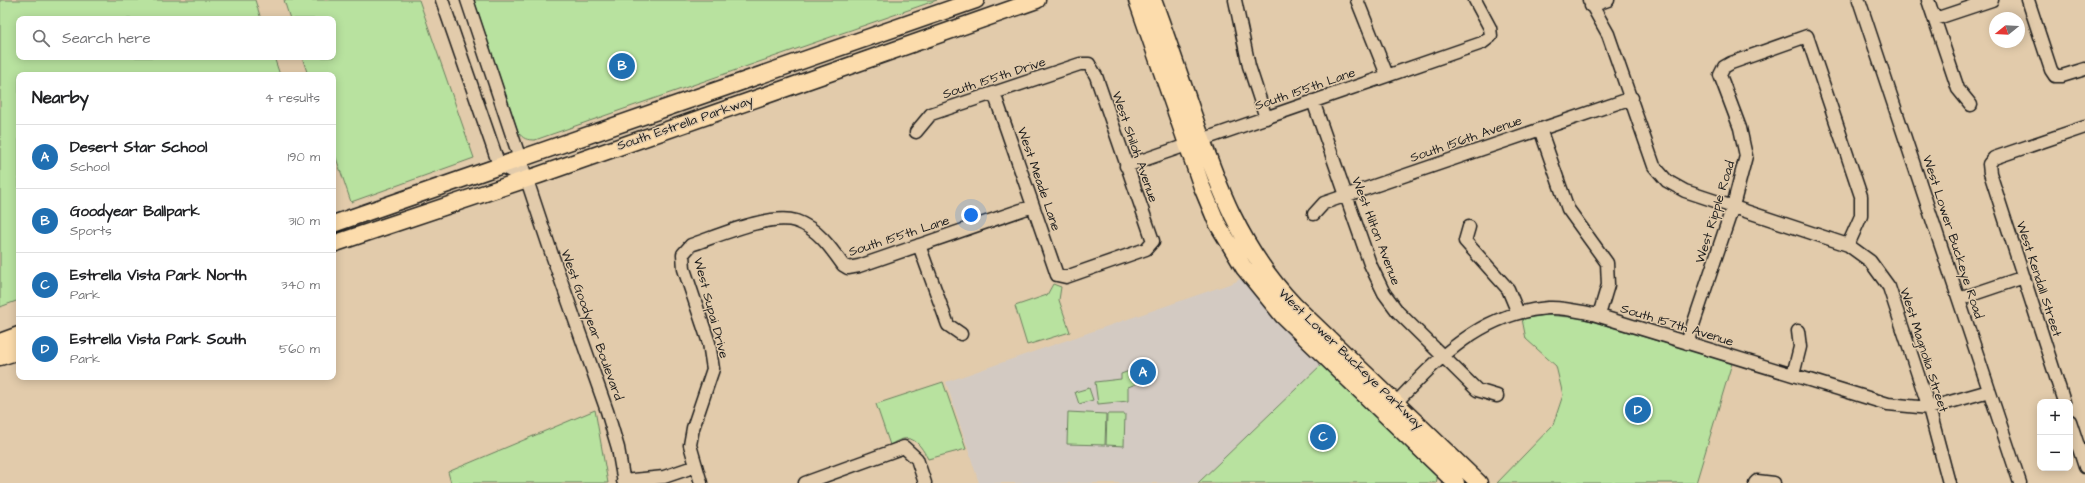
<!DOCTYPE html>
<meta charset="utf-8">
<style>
body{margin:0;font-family:"Architects Daughter",sans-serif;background:#f2f2f2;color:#202124}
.controls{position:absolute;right:12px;bottom:12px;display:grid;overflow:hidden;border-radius:8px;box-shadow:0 2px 10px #0003}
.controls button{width:36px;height:36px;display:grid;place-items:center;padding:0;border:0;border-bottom:1px solid #e0e0e0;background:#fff;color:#202124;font:20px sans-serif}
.compass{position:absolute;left:1989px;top:12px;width:36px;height:36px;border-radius:50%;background:#fff;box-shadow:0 2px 10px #0003;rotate:252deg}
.you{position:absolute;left:971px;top:215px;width:14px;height:14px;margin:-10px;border:3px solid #fff;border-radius:50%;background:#1a73e8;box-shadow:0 0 0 6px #1a73e833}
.badge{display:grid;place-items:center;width:26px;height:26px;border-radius:50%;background:#1f6fb2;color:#fff;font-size:13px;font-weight:700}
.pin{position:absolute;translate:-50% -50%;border:2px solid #fff;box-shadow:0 1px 4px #0006}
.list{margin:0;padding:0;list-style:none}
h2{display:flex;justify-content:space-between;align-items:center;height:52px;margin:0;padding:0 16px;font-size:17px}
h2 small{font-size:13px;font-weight:400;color:#757577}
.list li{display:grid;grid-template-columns:26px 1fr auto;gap:12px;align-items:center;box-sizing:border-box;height:64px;padding:0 16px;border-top:1px solid #e0e0e0}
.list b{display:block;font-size:15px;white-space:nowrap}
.list p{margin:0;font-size:13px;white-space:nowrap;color:#757577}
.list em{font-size:13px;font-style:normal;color:#757577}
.icon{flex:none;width:22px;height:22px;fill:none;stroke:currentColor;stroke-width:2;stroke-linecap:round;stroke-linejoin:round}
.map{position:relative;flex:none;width:2085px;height:483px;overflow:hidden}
.search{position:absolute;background:#fff;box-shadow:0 2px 10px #0003;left:16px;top:16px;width:320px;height:44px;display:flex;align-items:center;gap:10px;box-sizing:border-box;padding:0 14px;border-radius:8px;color:#757577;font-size:15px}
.panel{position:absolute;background:#fff;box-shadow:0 2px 10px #0003;left:16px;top:72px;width:320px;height:308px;border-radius:8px}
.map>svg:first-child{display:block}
.built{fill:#d3cac2}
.green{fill:#b8e29f;stroke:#6a7f5e}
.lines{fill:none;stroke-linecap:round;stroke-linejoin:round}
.minor-casing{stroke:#1c1c1c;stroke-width:15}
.major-casing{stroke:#1c1c1c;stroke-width:19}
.minor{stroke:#e2cbab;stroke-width:12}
.major{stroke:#fcdcac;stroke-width:16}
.labels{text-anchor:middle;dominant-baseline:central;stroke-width:3;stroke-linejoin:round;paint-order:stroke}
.street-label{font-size:13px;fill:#1c1c1c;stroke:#e2cbab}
</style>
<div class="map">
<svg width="2085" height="483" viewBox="0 0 2085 483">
<rect width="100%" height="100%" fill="#e2cbab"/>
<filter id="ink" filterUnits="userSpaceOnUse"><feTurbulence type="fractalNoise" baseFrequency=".025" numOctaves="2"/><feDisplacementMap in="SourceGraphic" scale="8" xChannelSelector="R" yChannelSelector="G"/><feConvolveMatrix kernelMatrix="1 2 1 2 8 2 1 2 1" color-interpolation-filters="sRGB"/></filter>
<g filter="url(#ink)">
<path class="built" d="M1243,277L1323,363L1198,483H979L946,382L1235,282Z"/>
<path class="green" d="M0,0H255L261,19H19V57H274L280,75H19V300L0,307Z
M284,0H419L474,158L351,202L333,149V75H308L302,57H333V19H290Z
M474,0H937L535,140C527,140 523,139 518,132Z
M1053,284L1061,287L1059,300L1070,332L1027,345L1015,306L1047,295Z
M1546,315L1581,318L1732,363L1696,483H1497L1553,425L1563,395L1556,366L1526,339L1522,319Z
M1323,363L1438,475L1436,483H1198Z
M1132,370L1136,384L1128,387V401L1098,404L1095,382L1121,379V374Z
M943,382L966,449L928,459C918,440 910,432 890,445L876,404Z
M1089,388L1093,400L1079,404L1075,392Z
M595,410L608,483H451L448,472Z
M1068,412L1106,414L1105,445L1067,444Z
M1107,414H1125L1124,446L1106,445Z"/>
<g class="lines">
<g class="minor-casing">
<path id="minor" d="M442,0L499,165L526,179
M467,0L551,252L607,411L618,448L624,483
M1235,0L1249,66L1266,118
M1357,0L1387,75
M1589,0L1608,34L1654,166L1667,181L1685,191L1848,245
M1859,0L2020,483
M1928,0L1958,89L1971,105
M2028,0L2051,70L2055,76H2062L2085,69
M1591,6L1608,0
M1935,19L1992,0
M1313,101L1370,264L1384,293L1398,312L1477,390L1497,396
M1540,129L1568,209L1607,263L1608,285L1599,315
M916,132L931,114L1080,64H1089L1096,76L1153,241L1146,249L1066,277L1057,275L994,93
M1126,166L1482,43L1491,36L1490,28L1475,0
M1314,214L1324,203L1632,98
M1469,227L1465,241L1508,289L1518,313
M919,245L948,325L961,334
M1959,299L2024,277
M1687,343L1733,206L1746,156L1740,128L1720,75L1724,67L1731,63L1807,36L1861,196V216L1848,245L1870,261L1889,287L1929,408L1949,483
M1793,375L1800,347L1798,331
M2064,402L1990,173L1989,164L1994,158L2085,127
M1390,409C1436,361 1478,313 1548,308C1563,307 1578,311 1593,314L1888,404L1929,408L1989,391
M2070,421L2085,467
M623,481L664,477L696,466
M701,483L690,445L693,428L713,369L709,343L684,269L683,254L691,245C718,236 769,213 796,221C817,228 831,248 843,265L848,268L859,266L1033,206
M805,483L904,447L917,459L925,483
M1755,483L1757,481L1774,483"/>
</g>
<g class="major-casing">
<path id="major" d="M1137,0L1202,187L1217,223L1244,268L1283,316L1456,483
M1153,0C1167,38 1180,76 1193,114C1218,187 1240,248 1294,305L1479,483
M333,224L976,0
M333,244L539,175L1037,0
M0,342L19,335
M0,357L19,351"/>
</g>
<use href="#minor" class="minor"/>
<use href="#major" class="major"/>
</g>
</g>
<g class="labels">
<g class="street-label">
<text transform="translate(994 78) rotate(-18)">South 155th Drive</text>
<text transform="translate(1305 89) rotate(-19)">South 155th Lane</text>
<text transform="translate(685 123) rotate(-19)">South Estrella Parkway</text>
<text transform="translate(1466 139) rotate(-19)">South 156th Avenue</text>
<text transform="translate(1135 147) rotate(71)">West Shiloh Avenue</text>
<text transform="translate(1039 179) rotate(71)">West Meade Lane</text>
<text transform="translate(1715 212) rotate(-73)">West Ripple Road</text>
<text transform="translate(1376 231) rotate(69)">West Hilton Avenue</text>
<text transform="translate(899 236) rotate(-18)">South 155th Lane</text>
<text transform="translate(1953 237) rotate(72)">West Lower Buckeye Road</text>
<text transform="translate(2039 279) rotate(72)">West Kendall Street</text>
<text transform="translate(711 308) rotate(75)">West Supai Drive</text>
<text transform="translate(592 325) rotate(70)">West Goodyear Boulevard</text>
<text transform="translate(1677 325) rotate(17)">South 157th Avenue</text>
<text transform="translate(1924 350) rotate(72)">West Magnolia Street</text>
<text transform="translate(1351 359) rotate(44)">West Lower Buckeye Parkway</text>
</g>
</g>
</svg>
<div class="controls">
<button>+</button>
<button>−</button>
</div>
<svg class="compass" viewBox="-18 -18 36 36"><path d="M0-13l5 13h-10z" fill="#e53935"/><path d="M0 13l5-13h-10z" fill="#757577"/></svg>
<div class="you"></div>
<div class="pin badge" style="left:1143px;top:372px">A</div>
<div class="pin badge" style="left:622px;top:66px">B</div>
<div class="pin badge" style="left:1323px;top:437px">C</div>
<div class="pin badge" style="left:1638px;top:410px">D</div>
<div class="search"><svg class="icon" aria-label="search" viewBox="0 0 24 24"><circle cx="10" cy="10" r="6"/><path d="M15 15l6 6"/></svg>Search here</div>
<section class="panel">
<h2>Nearby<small>4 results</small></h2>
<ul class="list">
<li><span class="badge">A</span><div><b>Desert Star School</b><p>School</p></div><em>190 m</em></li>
<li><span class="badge">B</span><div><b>Goodyear Ballpark</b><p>Sports</p></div><em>310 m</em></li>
<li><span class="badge">C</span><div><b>Estrella Vista Park North</b><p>Park</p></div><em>340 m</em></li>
<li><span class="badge">D</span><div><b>Estrella Vista Park South</b><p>Park</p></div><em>560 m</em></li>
</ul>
</section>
</div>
